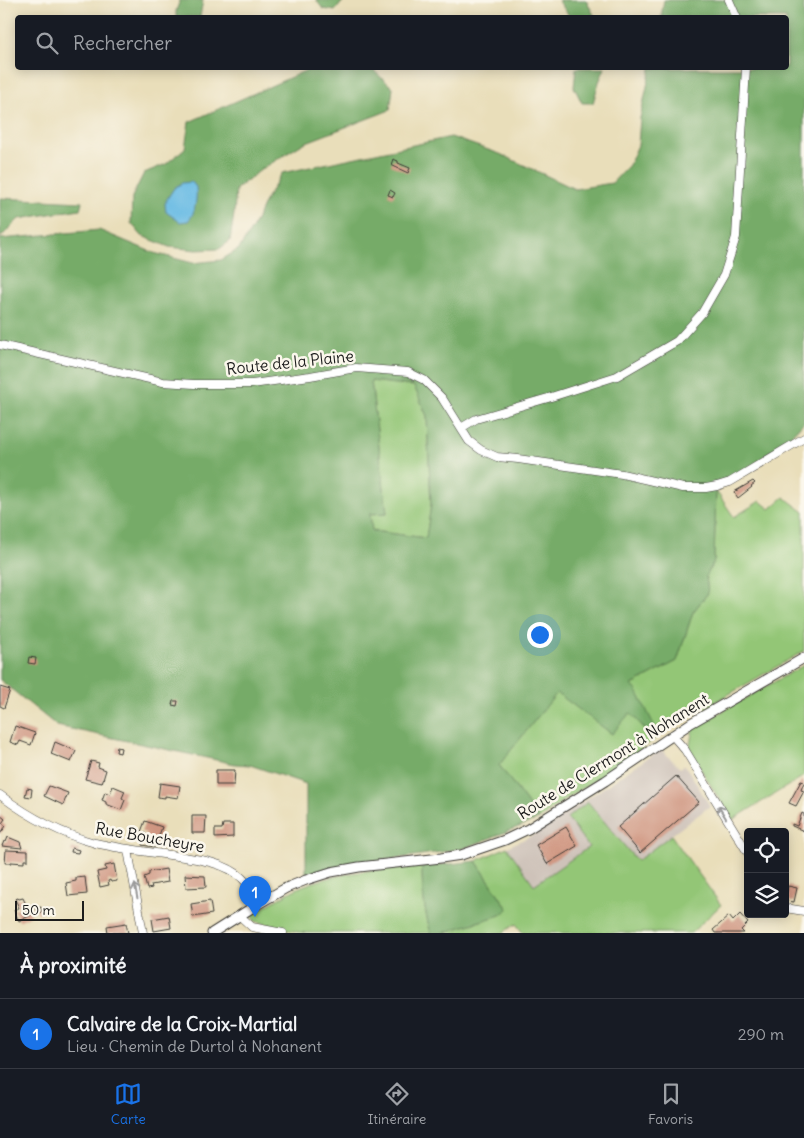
<!DOCTYPE html>
<html lang="fr">
<meta charset="utf-8">
<style>
body{margin:0;font-family:Delius,sans-serif;background:#242831;color:#f1f3f6}
.controls{position:absolute;right:15px;bottom:15px;display:grid;overflow:hidden;border-radius:5px;box-shadow:0 2px 12px #0003}
.controls button{width:45px;height:45px;display:grid;place-items:center;padding:0;border:0;border-bottom:1px solid #363941;background:#171b24;color:#f1f3f6;font:25px sans-serif}
.scale{position:absolute;left:15px;bottom:12px;width:69px;box-sizing:border-box;padding-left:5px;border:2px solid #1c1c1c;border-top:0;font-size:14px;line-height:18px;white-space:nowrap;color:#1c1c1c;-webkit-text-stroke:4px #fbf7ec;paint-order:stroke}
.you{position:absolute;left:539px;top:634px;width:18px;height:18px;margin:-12px;border:4px solid #fff;border-radius:50%;background:#1a73e8;box-shadow:0 0 0 8px #1a73e833}
.badge{display:grid;place-items:center;width:32px;height:32px;border-radius:50%;background:#1a73e8;color:#fff;font-size:16px;font-weight:700}
.pin{position:absolute;translate:-50% -41px;filter:drop-shadow(0 1px 2px #0008)}
.pin::after{content:'';position:absolute;top:26px;width:18px;height:15px;background:inherit;clip-path:polygon(0 0,100% 0,50% 100%)}
.list{margin:0;padding:0;list-style:none}
h2{display:flex;justify-content:space-between;align-items:center;height:65px;margin:0;padding:0 20px;font-size:21px}
h2 small{font-size:16px;font-weight:400;color:#9ea1a6}
.list li{display:grid;grid-template-columns:32px 1fr auto;gap:15px;align-items:center;box-sizing:border-box;height:70px;padding:0 20px;border-top:1px solid #363941}
.list b{display:block;font-size:19px;white-space:nowrap}
.list p{margin:0;font-size:16px;white-space:nowrap;color:#9ea1a6}
.list em{font-size:16px;font-style:normal;color:#9ea1a6}
.icon{flex:none;width:28px;height:28px;fill:none;stroke:currentColor;stroke-width:2;stroke-linecap:round;stroke-linejoin:round}
.map{position:relative;flex:none;width:804px;height:933px;overflow:hidden}
.search{position:absolute;background:#171b24;box-shadow:0 2px 12px #0003;left:15px;right:15px;top:15px;height:55px;display:flex;align-items:center;gap:12px;box-sizing:border-box;padding:0 18px;border-radius:5px;color:#9ea1a6;font-size:19px}
.sheet{height:135px;background:#171b24}
nav{display:flex;justify-content:space-around;align-items:center;box-sizing:border-box;height:70px;border-top:1px solid #363941;background:#171b24;font-size:14px;color:#9ea1a6}
nav a{display:grid;justify-items:center;gap:2px}
nav .on{color:#1a73e8}
.map>svg:first-child{display:block}
.industrial{fill:#cec2b9}
.green{fill:#93c676;stroke:#587149}
.forest{fill:#76ab67;stroke:#496442;fill-rule:evenodd}
.water{fill:#69bbe4;stroke:#426c80}
.building{fill:#cf9580}
.lines{fill:none;stroke-linecap:round;stroke-linejoin:round}
.minor-casing{stroke:#3b3934;stroke-width:9}
.tertiary-casing{stroke:#3b3934;stroke-width:11}
.minor{stroke:#fff;stroke-width:8}
.tertiary{stroke:#fff;stroke-width:9}
.oneway{stroke:#999}
.labels{text-anchor:middle;dominant-baseline:central;stroke-width:5;stroke-linejoin:round;paint-order:stroke}
.street-label{font-size:16px;fill:#1c1c1c;stroke:#fbf7ec}
</style>
<div class="map">
<svg width="804" height="933" viewBox="0 0 804 933">
<rect width="100%" height="100%" fill="#fbf7ec"/>
<filter id="ink" filterUnits="userSpaceOnUse"><feTurbulence type="fractalNoise" baseFrequency=".02" numOctaves="2"/><feDisplacementMap in="SourceGraphic" scale="10" xChannelSelector="R" yChannelSelector="G"/><feConvolveMatrix kernelMatrix="1 2 1 2 8 2 1 2 1" color-interpolation-filters="sRGB"/></filter>
<filter id="wash" filterUnits="userSpaceOnUse"><feTurbulence type="fractalNoise" baseFrequency=".0096" numOctaves="4" result="noise"/><feDisplacementMap in="SourceGraphic" scale="20" xChannelSelector="R" yChannelSelector="G"/><feGaussianBlur stdDeviation="1.12" result="paint"/><feColorMatrix in="noise" values="0 0 0 0 0 0 0 0 0 0 0 0 0 0 0 0 0 1.4 0 .05"/><feComposite in="paint" operator="in"/></filter>
<g filter="url(#wash)">
<rect width="100%" height="100%" fill="#e9deba"/>
<path class="industrial" d="M661,749L680,768L685,765L710,806L637,861L588,803L590,846L534,885L507,847L535,834Z"/>
<path class="green" d="M371,381L414,386L427,416L431,505L426,538L372,531L370,514L387,513Z
M716,491L734,517L760,501L770,509L784,497L804,512V651L665,731L661,725L656,729L659,736L619,765L566,799L539,819L499,765L557,692L612,734L630,712L648,732L632,685L677,661L693,612L708,593L706,577L714,561Z
M804,665V776L732,820L689,750L693,728Z
M588,802L637,861L671,835L721,905L691,933H523L516,924L502,933H442L500,915L508,909L476,861L507,847L534,885L589,847L567,818Z
M422,866C422,889 424,911 431,933H309L297,932L254,921L253,913C273,903 291,889 311,883C347,871 385,869 422,866Z"/>
<path class="forest" d="M180,0H203L200,17H176V11Z
M316,0H344L335,11L323,9Z
M558,0H586L595,17H570Z
M664,0H804V422L785,442L716,491L714,561L706,577L708,593L693,612L677,661L632,685L637,691L656,729L648,732L630,713L612,734L557,693L499,765L539,819L462,849L379,861L306,873V784L250,765L235,764L57,726L0,680V239L99,230L154,253L193,263L221,260L239,249L253,227L265,201L282,173L451,137L500,154L575,189L612,183L629,165L638,145L640,118L651,68H786V18L661,17ZM371,381L414,386L427,416L431,505L426,538L372,531L370,514L387,513Z
M321,68H363L373,70L393,88L390,110L304,143L262,169L236,189L234,214L230,241L219,249L196,250L169,247L142,236L131,223L132,197L144,173L166,164L185,148L189,122L307,70Z
M576,68H605L599,82L593,103H582L574,87Z
M0,198L82,202L80,209L19,219L0,238Z
M476,861L508,909L500,915L442,933H431C424,911 422,889 422,866L450,864Z"/>
<path class="water" d="M192,182L196,187C197,197 196,213 188,221L180,222L166,212L165,204L167,199L174,188L182,183Z"/>
<g id="blocks">
<path class="building" d="M393,159L398,161V163L410,168L408,173L391,165Z
M390,190L395,193L393,197L388,195Z
M753,481L755,483L751,486L752,487L738,498L734,492Z
M29,657L36,658L35,664L28,663Z
M0,687L10,690L4,708L0,706Z
M173,701H178L177,706L172,705Z
M15,726L35,733L31,745L20,741L18,745L10,742Z
M55,742L76,751L71,762L51,754Z
M117,747L121,748L120,753L116,752Z
M91,761L99,763L98,767L106,770L102,783L85,779Z
M216,770H235L234,785H216Z
M676,776L699,802L640,853L618,827Z
M801,781L804,782L801,790L804,791L796,806L789,803Z
M160,783L180,786L178,798L165,796V798L158,797Z
M49,786L68,793L63,805L44,796Z
M113,786L125,791L122,798L125,800L121,810L106,804V802L102,800L105,792L110,794Z
M27,788L32,789L31,797L25,796Z
M802,813L804,814V831L792,826V824L797,826Z
M0,815L5,819L2,823L6,826L0,834Z
M192,816H206L205,833H192Z
M145,821L162,827L155,847L142,845L146,833L141,832Z
M223,824H233V837L215,838V829H222Z
M566,827L577,846L547,864L536,845Z
M8,837L20,842L22,848L2,846L4,841L6,842Z
M72,848L79,850L78,853L71,852Z
M6,850L28,851V860H24V863L11,862V863H5Z
M114,864L117,881L111,882L110,880L108,881L109,885L100,887L97,872L106,870L105,866Z
M166,869L168,882L151,885L152,888L147,889L144,877L149,875V872Z
M185,875L205,876L206,887L186,888Z
M85,877L87,894L68,896L66,883L76,881V878Z
M788,886L797,888L794,902L785,901Z
M18,898L19,899L23,898L31,915L19,921L14,910L19,908L15,899Z
M210,901L212,914L193,917L191,904Z
M41,907L42,912L38,913L36,908Z
M740,914L748,923L741,930L744,933H715L713,930L729,916L733,921Z
M169,916L171,928L154,931L152,919Z
M126,923L128,933H108L107,926Z"/>
</g>
</g>
<g filter="url(#ink)">
<use href="#blocks" fill-opacity="0" stroke="#3b3934" stroke-width="1"/>
<g class="lines">
<g class="minor-casing">
<path id="minor" d="M729,0L737,18
M0,345L163,382L194,384H252L310,376L356,368L408,372L424,380L442,398L469,441L481,450L497,457L518,459L622,474L683,488H706L717,486L730,482L804,438
M461,428L476,419L548,398L617,376L677,341L702,313L724,275L736,237L746,68
M672,735L685,750L748,853
M0,795C28,816 61,834 95,843C117,848 140,851 163,854C188,858 223,860 242,878C249,884 254,896 258,904
M128,850L143,933
M785,908L804,911
M240,916L252,927L283,933"/>
</g>
<g class="tertiary-casing">
<path id="tertiary" d="M212,933L258,904L286,888L306,880L331,872L359,867L441,858L461,855L505,840L528,829L605,781L691,723L804,658"/>
</g>
<use href="#minor" class="minor"/>
<use href="#tertiary" class="tertiary"/>
</g>
<defs><path id="oneway-shaft" d="M-6 0H5M1.5-3L5.5 0L1.5 3" fill="none" stroke-width="1.6" stroke-linecap="round" stroke-linejoin="round" transform="scale(1.25)"/></defs>
<g class="oneway">
<use href="#oneway-shaft" transform="translate(722 812) rotate(-122)"/>
<use href="#oneway-shaft" transform="translate(136 891) rotate(-101)"/>
</g>
</g>
<g class="labels">
<g class="street-label">
<text transform="translate(290 362) rotate(-6)">Route de la Plaine</text>
<text transform="translate(613 756) rotate(-32)">Route de Clermont à Nohanent</text>
<text transform="translate(150 837) rotate(10)">Rue Boucheyre</text>
</g>
</g>
</svg>
<div class="controls">
<button><svg class="icon" aria-label="locate" viewBox="0 0 24 24"><circle cx="12" cy="12" r="6"/><path d="M12 2v4M12 18v4M2 12h4M18 12h4"/></svg></button>
<button><svg class="icon" aria-label="layers" viewBox="0 0 24 24"><path d="M12 4l9 5-9 5-9-5zM3 14l9 5 9-5"/></svg></button>
</div>
<div class="scale">50 m</div>
<div class="you"></div>
<div class="pin badge" style="left:255px;top:917px">1</div>
<div class="search"><svg class="icon" aria-label="search" viewBox="0 0 24 24"><circle cx="10" cy="10" r="6"/><path d="M15 15l6 6"/></svg>Rechercher</div>
</div>
<section class="sheet">
<h2>À proximité<small></small></h2>
<ul class="list">
<li><span class="badge">1</span><div><b>Calvaire de la Croix-Martial</b><p>Lieu · Chemin de Durtol à Nohanent</p></div><em>290 m</em></li>
</ul>
</section>
<nav>
<a class="on"><svg class="icon" aria-label="map" viewBox="0 0 24 24"><path d="M3 6l6-2 6 2 6-2v14l-6 2-6-2-6 2zM9 4v14M15 6v14"/></svg>Carte</a>
<a><svg class="icon" aria-label="directions" viewBox="0 0 24 24"><path d="M12 3l9 9-9 9-9-9zM9 14v-3h6M13 9l2 2-2 2"/></svg>Itinéraire</a>
<a><svg class="icon" aria-label="saved" viewBox="0 0 24 24"><path d="M7 4h10v16l-5-4-5 4z"/></svg>Favoris</a>
</nav>
